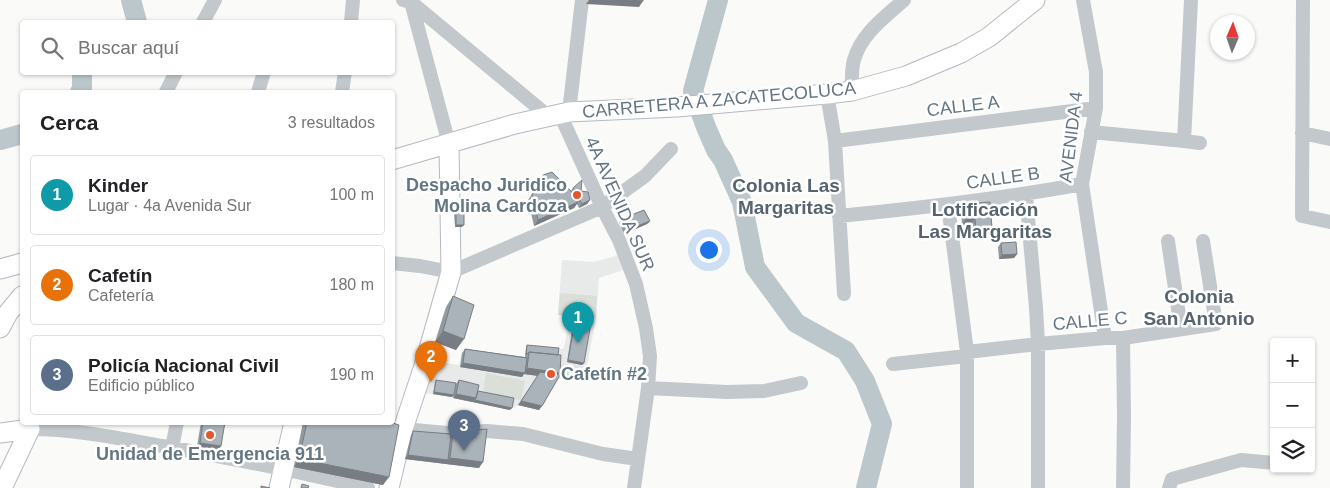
<!DOCTYPE html>
<html lang="es">
<meta charset="utf-8">
<style>
body{margin:0;font-family:Arial,sans-serif;background:#f2f2f2;color:#202124}
.controls{position:absolute;right:15px;bottom:15px;display:grid;overflow:hidden;border-radius:5px;box-shadow:0 1px 4px #0004}
.controls button{width:45px;height:45px;display:grid;place-items:center;padding:0;border:0;border-bottom:1px solid #e0e0e0;background:#fff;color:#202124;font:25px sans-serif}
.compass{position:absolute;left:1210px;top:15px;width:45px;height:45px;border-radius:50%;background:#fff;box-shadow:0 1px 4px #0004;rotate:2deg}
.you{position:absolute;left:708px;top:249px;width:18px;height:18px;margin:-12px;border:4px solid #fff;border-radius:50%;background:#1a73e8;box-shadow:0 0 0 8px #1a73e833}
.badge{display:grid;place-items:center;width:32px;height:32px;border-radius:50%;background:#d93025;color:#fff;font-size:16px;font-weight:700}
.pin{position:absolute;translate:-50% -41px;filter:drop-shadow(0 1px 2px #0008)}
.pin::after{content:'';position:absolute;top:26px;width:18px;height:15px;background:inherit;clip-path:polygon(0 0,100% 0,50% 100%)}
.list{margin:0;padding:0;list-style:none}
h2{display:flex;justify-content:space-between;align-items:center;height:65px;margin:0;padding:0 20px;font-size:21px}
h2 small{font-size:16px;font-weight:400;color:#757577}
.list li{display:grid;grid-template-columns:32px 1fr auto;gap:15px;align-items:center;box-sizing:border-box;height:80px;margin:0 10px 10px;padding:0 10px;border:1px solid #e0e0e0;border-radius:5px}
.list b{display:block;font-size:19px;white-space:nowrap}
.list p{margin:0;font-size:16px;white-space:nowrap;color:#757577}
.list em{font-size:16px;font-style:normal;color:#757577}
.icon{flex:none;width:28px;height:28px;fill:none;stroke:currentColor;stroke-width:2;stroke-linecap:round;stroke-linejoin:round}
.map{position:relative;flex:none;width:1330px;height:488px;overflow:hidden}
.search{position:absolute;background:#fff;box-shadow:0 1px 4px #0004;left:20px;top:20px;width:375px;height:55px;display:flex;align-items:center;gap:12px;box-sizing:border-box;padding:0 18px;border-radius:5px;color:#757577;font-size:19px}
.panel{position:absolute;background:#fff;box-shadow:0 1px 4px #0004;left:20px;top:90px;width:375px;height:335px;border-radius:5px}
.map>svg:first-child{display:block}
.built{fill:#e8e9e9}
.park{fill:url(#park-crowns)}
.pitch{fill:#dadfd7}
.lines{fill:none;stroke-linecap:round;stroke-linejoin:round}
.river{stroke:#bbc7cb;stroke-width:20}
.secondary-casing{stroke:#b3babf;stroke-width:21}
.street{stroke:#c3c8cc;stroke-width:14}
.secondary{stroke:#fff;stroke-width:19}
.wall{fill:#929a9f}
.shaded-wall{fill:#777d82}
.building{fill:#aab3b9;stroke:#777d82}
.poi-dot{fill:#e4572e;stroke:#fff;stroke-width:2}
.labels{text-anchor:middle;dominant-baseline:central;stroke-width:5;stroke-linejoin:round;paint-order:stroke}
.street-label{font-size:18px;fill:#657683;stroke:#fff}
.poi-label{font-size:18px;font-weight:bold;fill:#657683;stroke:#fff;text-anchor:end}
.neighbourhood-label{font-size:19px;font-weight:bold;fill:#57646e;stroke:#fff}
</style>
<div class="map">
<svg width="1330" height="488" viewBox="0 0 1330 488">
<defs>
<pattern id="park-crowns" width="20" height="18" patternUnits="userSpaceOnUse" patternTransform="scale(1.25)"><rect width="20" height="18" fill="#dadfd7"/><path d="M2 6a3 3 0 1 1 6 0M12 15a3 3 0 1 1 6 0" fill="none" stroke="#b4b9b4"/></pattern>
</defs>
<rect width="100%" height="100%" fill="#fafaf8"/>
<path class="built" d="M619,255L623,270L599,278L596,318L584,382L557,379L539,410L518,405L510,410L452,397L424,393L430,360L459,365L462,353L524,361L564,348L570,317L558,315L562,260L594,262Z"/>
<path class="park" d="M561,364L584,368L582,381L559,377Z"/>
<path class="pitch" d="M560,293L597,296L596,318L558,315Z
M486,373L525,381L521,400L483,393Z"/>
<g class="lines">
<path class="river" d="M131,0L137,22
M718,0L693,91L706,127L716,150L723,160L742,202L755,267L796,323L846,351L865,381L882,424L866,488
M80,92L82,89V72
M0,140L22,134"/>
<g class="secondary-casing">
<path id="secondary" d="M392,160L515,124L569,112L677,107L827,94L852,91L906,76L961,53L989,37L1035,0
M0,269L22,263
M0,328L8,313L22,296
M0,433L30,429
M2,488L30,429
M279,488L294,422
M389,488L403,429L424,366L451,272L449,144"/>
</g>
<path class="street" d="M403,0L411,2L548,116
M1083,0L1096,72V108L1082,184L1105,338
M1303,0L1302,216L1330,222
M411,2L449,144
M203,22L215,0
M351,22L353,0
M852,91C852,81 851,69 854,60C861,34 885,17 904,0
M166,92L176,72
M258,92L264,72
M342,92L345,72
M827,94L835,141L844,294
M569,112L582,0
M560,114L602,207L619,240L636,284L646,328L650,356L648,388L634,488
M1091,132L1184,141L1191,0
M1302,133L1330,139
M835,141L1096,108
M1184,141L1200,143
M1026,194L1036,308L1038,344V488
M948,205L967,352V488
M839,216C921,208 1002,199 1082,184
M1168,241L1181,329
M392,263L420,266L451,272L602,207L645,176L671,149
M967,352L1038,344L1105,338H1123L1216,324L1203,241
M893,364L967,356
M648,388L727,392L764,391L801,383
M30,429C75,429 118,438 162,446C231,458 300,472 368,488
M403,429L447,433L487,431L523,434L603,454L638,459
M172,448L177,422
M1123,488L1124,416L1123,338
M1169,488L1172,479L1241,460L1274,463"/>
<use href="#secondary" class="secondary"/>
</g>
<path class="wall" d="M543,175L571,191L573,188L581,191L590,200L587,204L579,208L577,204L574,208L534,226L528,200L532,194L543,190L539,181Z
M965,204L992,228L988,234L972,235L971,224L962,225L961,210Z
M456,211L462,227H455L454,213Z
M621,219L650,221L647,224L624,234L619,223Z
M1001,243L1017,254L1014,258L999,259L998,247Z
M453,296L456,350L435,342L446,307Z
M575,321L584,363L582,365L567,362L573,323Z
M527,345L558,355V374L539,410L518,405L538,376L524,374L522,377L460,367L462,353L465,349L525,357L526,347Z
M436,380L452,397L433,394L435,382Z
M459,380L478,391L510,410L453,398L456,384Z
M201,422H225L219,450L197,447Z
M303,422H390L383,485L294,467Z
M413,431L451,434L453,432L479,468L405,459L411,435Z"/>
<path class="shaded-wall" d="M589,0H625L643,1L639,7L586,4Z
M590,200L587,204L579,208L582,204Z
M578,202L574,208L534,226L538,220Z
M966,219H975L971,224L962,225Z
M650,221L647,224L624,234L627,230Z
M456,225H464L462,227H455Z
M992,228L988,234L972,235L976,229Z
M1017,254L1014,258L999,259L1002,255Z
M443,331L464,339L456,350L435,342Z
M568,360L584,363L582,365L567,362Z
M463,363L524,373L527,368L560,373L555,378L524,374L522,377L460,367Z
M434,392L454,395L452,397L433,394Z
M456,394L476,398L473,402L453,398Z
M475,400L512,408L510,410L473,402Z
M521,401L542,406L539,410L518,405Z
M200,443L221,446L219,450L197,447Z
M408,455L448,460L450,458L483,462L479,468L405,459Z
M299,459L389,477L383,485L294,467Z"/>
<path class="building" d="M625,0H643V1Z
M552,172L571,191L578,202L538,220L532,194L548,188L543,175Z
M582,180L581,191L588,192L590,200L582,204L573,188Z
M990,202L992,228L976,229L975,219H966L965,204Z
M644,210L650,221L627,230L621,219Z
M456,211L464,212V225H456Z
M1016,242L1017,254L1002,255L1001,243Z
M453,296L474,305L464,339L443,331Z
M575,321L591,323L584,363L568,360Z
M527,345L559,348L558,355L529,352L526,355Z
M465,349L527,358L525,373L463,363Z
M529,352L561,355L560,373L527,368Z
M540,372L560,375L542,406L521,401Z
M436,380L456,383L454,395L434,392Z
M459,380L479,385L476,398L456,394Z
M478,391L514,398L512,408L475,400L476,398Z
M203,422H225L221,446L200,443Z
M307,422H390L399,425L389,477L299,459Z
M487,429L483,462L450,458L453,432Z
M413,431L451,434L448,460L408,455Z
M302,484L309,486L308,488H301Z
M261,486L270,488H261Z"/>
<g class="poi-dot">
<circle cx="577" cy="195" r="5"/>
<circle cx="551" cy="374" r="5"/>
<circle cx="210" cy="435" r="5"/>
</g>
<g class="labels">
<g class="street-label">
<text transform="translate(719 100) rotate(-5)">CARRETERA A ZACATECOLUCA</text>
<text transform="translate(963 106) rotate(-7)">CALLE A</text>
<text transform="translate(1071 137) rotate(-83)">AVENIDA 4</text>
<text transform="translate(1003 178) rotate(-8)">CALLE B</text>
<text transform="translate(620 204) rotate(66)">4A AVENIDA SUR</text>
<text transform="translate(1090 321) rotate(-5)">CALLE C</text>
</g>
<g class="poi-label">
<text x="567" y="185">Despacho Juridico<tspan x="567" dy="21">Molina Cardoza</tspan></text>
<text x="561" y="374" text-anchor="start">Cafetín #2</text>
<text x="210" y="454" text-anchor="middle">Unidad de Emergencia 911</text>
</g>
<g class="neighbourhood-label">
<text x="786" y="185">Colonia Las<tspan x="786" dy="22">Margaritas</tspan></text>
<text x="985" y="209">Lotificación<tspan x="985" dy="22">Las Margaritas</tspan></text>
<text x="1199" y="296">Colonia<tspan x="1199" dy="22">San Antonio</tspan></text>
</g>
</g>
</svg>
<div class="controls">
<button>+</button>
<button>−</button>
<button><svg class="icon" aria-label="layers" viewBox="0 0 24 24"><path d="M12 4l9 5-9 5-9-5zM3 14l9 5 9-5"/></svg></button>
</div>
<svg class="compass" viewBox="-18 -18 36 36"><path d="M0-13l5 13h-10z" fill="#e53935"/><path d="M0 13l5-13h-10z" fill="#757577"/></svg>
<div class="you"></div>
<div class="pin badge" style="left:578px;top:343px;background:#0f9aa8">1</div>
<div class="pin badge" style="left:431px;top:382px;background:#e8710a">2</div>
<div class="pin badge" style="left:464px;top:451px;background:#5c6f8a">3</div>
<div class="search"><svg class="icon" aria-label="search" viewBox="0 0 24 24"><circle cx="10" cy="10" r="6"/><path d="M15 15l6 6"/></svg>Buscar aquí</div>
<section class="panel">
<h2>Cerca<small>3 resultados</small></h2>
<ul class="list">
<li><span class="badge" style="background:#0f9aa8">1</span><div><b>Kinder</b><p>Lugar · 4a Avenida Sur</p></div><em>100 m</em></li>
<li><span class="badge" style="background:#e8710a">2</span><div><b>Cafetín</b><p>Cafetería</p></div><em>180 m</em></li>
<li><span class="badge" style="background:#5c6f8a">3</span><div><b>Policía Nacional Civil</b><p>Edificio público</p></div><em>190 m</em></li>
</ul>
</section>
</div>
